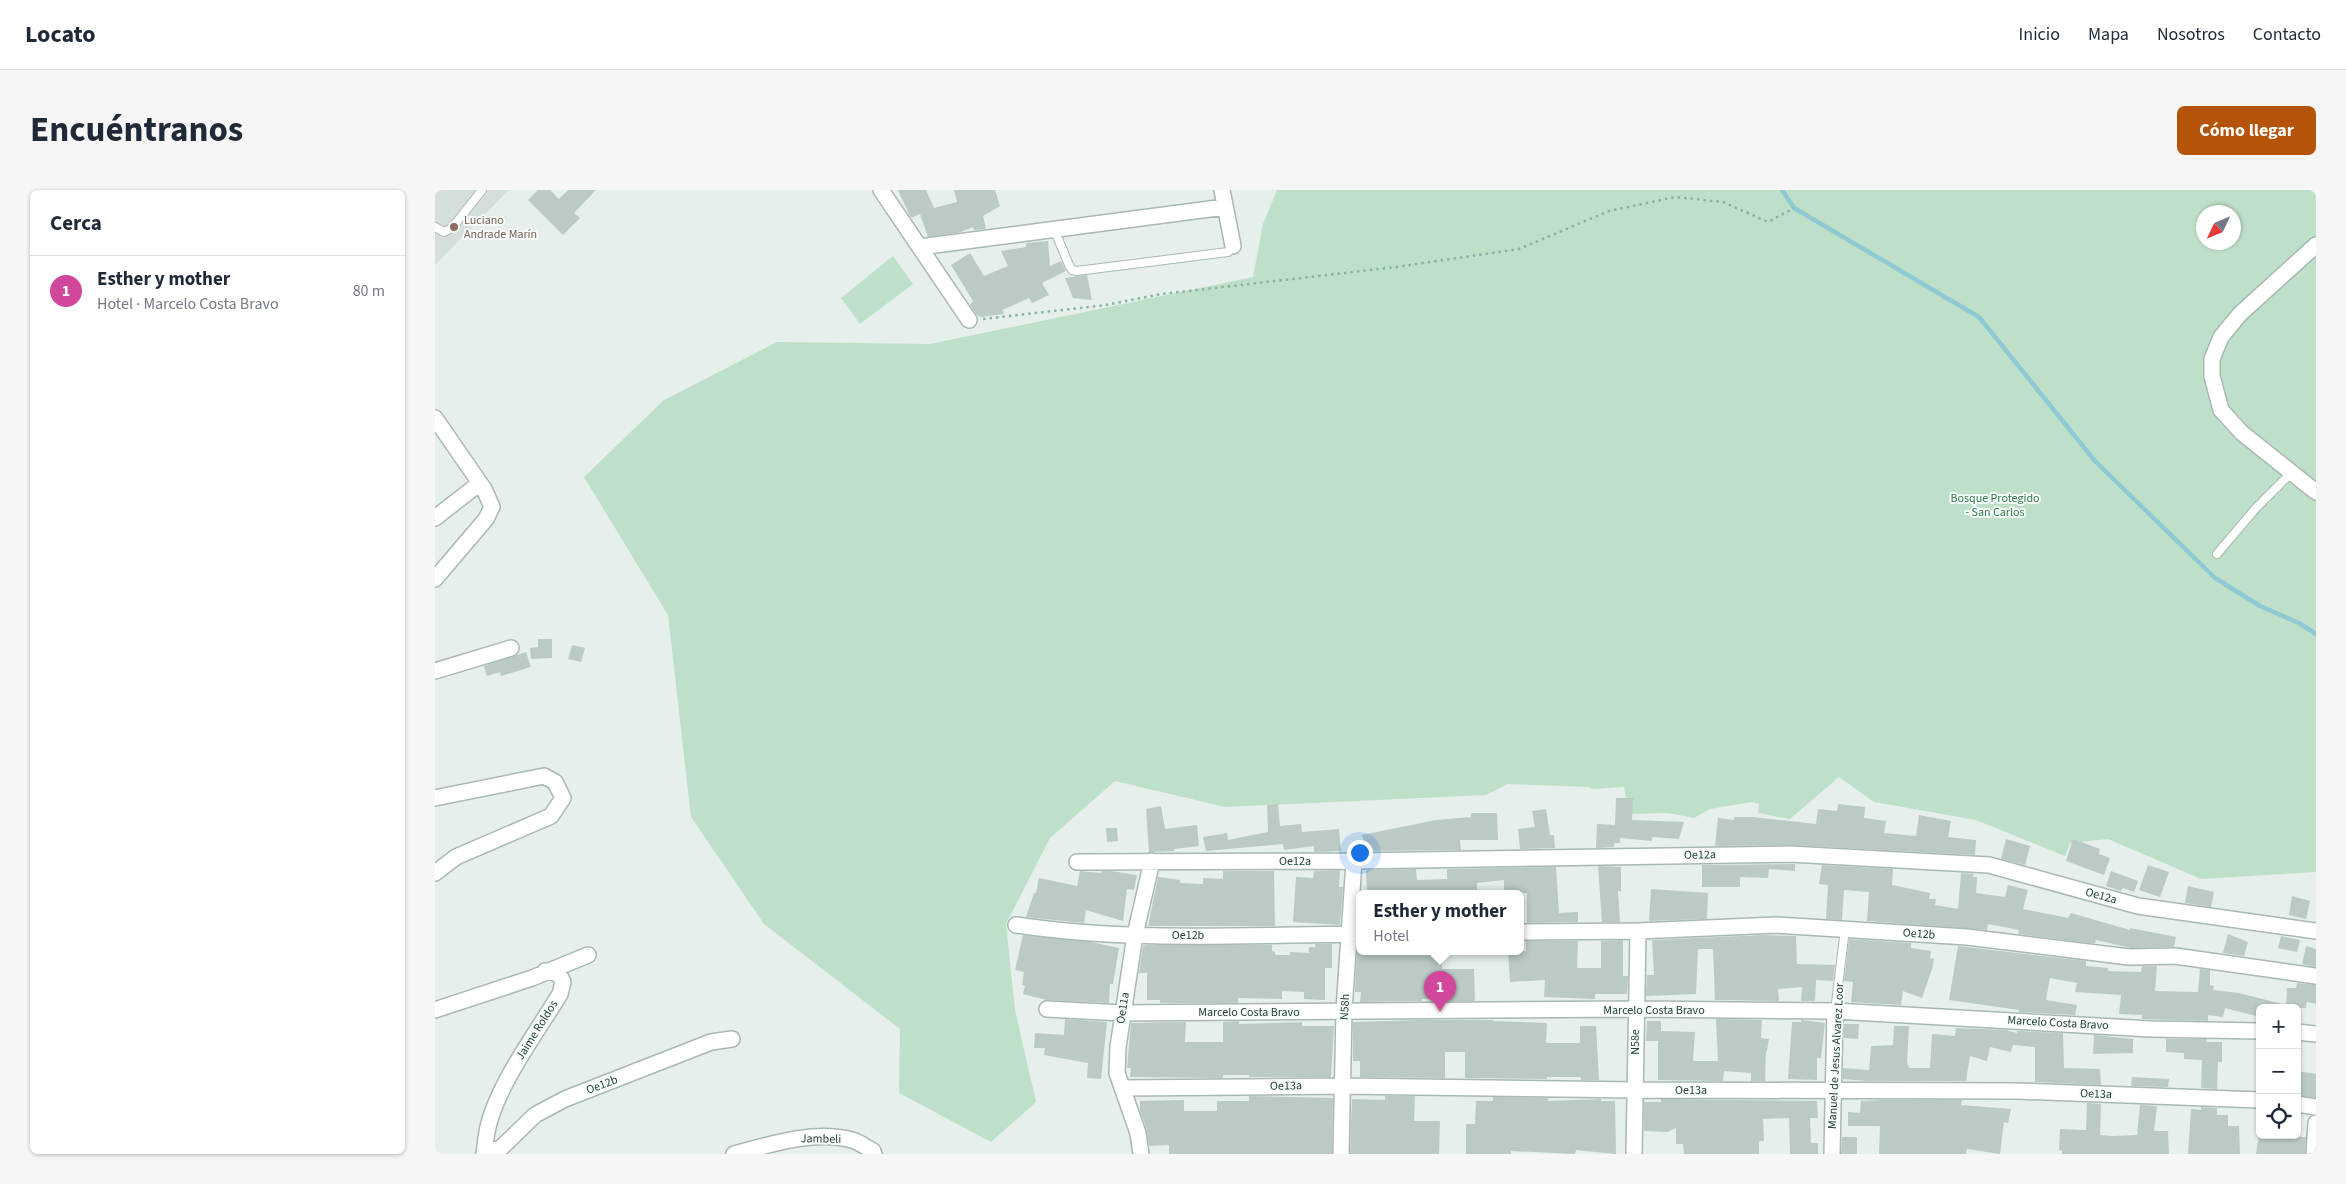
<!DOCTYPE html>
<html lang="es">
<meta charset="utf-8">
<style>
body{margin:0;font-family:"Source Sans 3",sans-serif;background:#f6f6f7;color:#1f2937}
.controls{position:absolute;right:15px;bottom:15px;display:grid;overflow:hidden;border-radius:8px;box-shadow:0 1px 4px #0004}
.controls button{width:45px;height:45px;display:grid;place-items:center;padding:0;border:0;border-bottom:1px solid #e0e1e3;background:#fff;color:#1f2937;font:25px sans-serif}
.compass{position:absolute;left:1761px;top:15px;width:45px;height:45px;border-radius:50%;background:#fff;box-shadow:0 1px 4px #0004;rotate:226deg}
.you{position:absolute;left:924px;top:662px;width:18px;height:18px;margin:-12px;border:4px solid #fff;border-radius:50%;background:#1a73e8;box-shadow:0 0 0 8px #1a73e833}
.badge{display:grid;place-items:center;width:32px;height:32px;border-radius:50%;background:#b45309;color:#fff;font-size:16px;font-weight:700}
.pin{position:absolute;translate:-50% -41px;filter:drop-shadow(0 1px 2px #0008)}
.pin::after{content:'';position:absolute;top:26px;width:18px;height:15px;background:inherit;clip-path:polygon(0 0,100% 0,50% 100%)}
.popup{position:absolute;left:921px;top:700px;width:168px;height:65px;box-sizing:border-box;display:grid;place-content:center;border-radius:8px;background:#fff;filter:drop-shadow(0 1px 4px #0005);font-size:16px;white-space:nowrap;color:#747a83}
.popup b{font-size:19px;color:#1f2937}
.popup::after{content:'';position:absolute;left:50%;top:100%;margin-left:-10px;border:10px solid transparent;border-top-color:#fff}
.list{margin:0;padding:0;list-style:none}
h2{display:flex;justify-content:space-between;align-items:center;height:65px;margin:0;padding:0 20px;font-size:21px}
h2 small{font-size:16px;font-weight:400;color:#747a83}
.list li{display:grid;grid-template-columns:32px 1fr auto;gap:15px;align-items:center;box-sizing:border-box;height:70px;padding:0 20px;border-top:1px solid #e0e1e3}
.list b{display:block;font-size:19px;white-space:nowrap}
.list p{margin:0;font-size:16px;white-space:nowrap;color:#747a83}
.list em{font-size:16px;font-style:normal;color:#747a83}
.icon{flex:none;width:28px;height:28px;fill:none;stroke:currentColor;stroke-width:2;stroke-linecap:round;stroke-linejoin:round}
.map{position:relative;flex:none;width:1881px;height:964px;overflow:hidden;border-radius:8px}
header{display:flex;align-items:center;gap:30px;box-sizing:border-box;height:70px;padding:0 25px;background:#fff;border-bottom:1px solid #e0e1e3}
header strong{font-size:24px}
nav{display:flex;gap:28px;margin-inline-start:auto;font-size:18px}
.intro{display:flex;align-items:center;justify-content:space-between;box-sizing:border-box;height:120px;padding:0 30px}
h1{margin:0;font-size:35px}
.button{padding:12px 22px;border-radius:8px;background:#b45309;color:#fff;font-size:18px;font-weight:700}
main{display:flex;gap:30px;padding:0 30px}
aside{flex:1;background:#fff;border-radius:8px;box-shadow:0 1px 4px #0004}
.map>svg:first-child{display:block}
.built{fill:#d4dfda}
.green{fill:#bfe0c8;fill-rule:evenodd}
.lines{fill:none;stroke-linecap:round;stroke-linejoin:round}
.stream{stroke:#8ec9d4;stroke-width:4.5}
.building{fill:#bbcac4}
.lane-casing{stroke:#a8b8b2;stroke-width:10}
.street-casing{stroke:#a8b8b2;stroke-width:18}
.path{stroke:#86b3a5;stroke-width:2.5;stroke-dasharray:2.5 4;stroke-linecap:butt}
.lane{stroke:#fff;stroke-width:8}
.street{stroke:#fff;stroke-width:15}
.education-dot{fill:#8d6e63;stroke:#f7fbf9;stroke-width:2}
.labels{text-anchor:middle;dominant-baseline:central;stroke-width:4;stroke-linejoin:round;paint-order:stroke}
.education-label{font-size:12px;fill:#785e54;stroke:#f7fbf9;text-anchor:start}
.park-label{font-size:12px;fill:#2d7a4b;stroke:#f7fbf9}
.street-label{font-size:12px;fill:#24423a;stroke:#f7fbf9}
</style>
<header>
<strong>Locato</strong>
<nav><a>Inicio</a><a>Mapa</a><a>Nosotros</a><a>Contacto</a></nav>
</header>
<div class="intro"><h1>Encuéntranos</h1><a class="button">Cómo llegar</a></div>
<main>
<aside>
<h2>Cerca<small></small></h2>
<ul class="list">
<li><span class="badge" style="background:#d1479c">1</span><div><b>Esther y mother</b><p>Hotel · Marcelo Costa Bravo</p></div><em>80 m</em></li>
</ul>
</aside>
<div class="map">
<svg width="1881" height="964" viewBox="0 0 1881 964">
<rect width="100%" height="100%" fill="#e6efeb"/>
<path class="built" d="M0,0H74L0,75Z"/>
<path class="green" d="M842,0H1881V682L1766,689L1673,649L1635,653L1630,666L1541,630L1439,612L1404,587L1355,629L1323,623L1324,614L1317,612L1275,619L1259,628L1233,623L1194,624L1189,597L1158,599L1152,597L1073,594L1051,605L790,617L680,591L615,648L571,734L580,820L601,912L556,952L464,903L465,839L329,734L256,627L233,425L149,287L229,210L342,152L495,154L818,87L828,34ZM1768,22H1798V52H1768Z
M458,66L478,94L425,134L406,108Z"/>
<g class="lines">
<path class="stream" d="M1347,0L1359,18L1544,127L1660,271L1780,388L1825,416L1864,433L1881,444"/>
</g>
<path class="building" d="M103,0H115L124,9L133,0H161L139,23L145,28L128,45L93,10Z
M463,0H491L499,18L522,12L519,0H560L565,16L548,26L551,39L539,40L538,37L523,43L493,47L485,24L476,28Z
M613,51L615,76L626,71L631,81L607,93L614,105L597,113L594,108L567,120L569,124L546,127L542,125L535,115L538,111L516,75L535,63L549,86L573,76L566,61L591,57V53Z
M652,85L657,110L638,108L630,88Z
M103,449H117V468L96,469L95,458L103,457Z
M137,455L150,458L146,472L133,469Z
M91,462L96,477L66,486L65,482L52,486L49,476Z
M1181,608H1198L1197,630L1249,632L1244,649L1217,647V651L1185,648V653H1179V657L1161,658L1162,634L1180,635Z
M843,614L845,636L866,634L867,642L904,639L906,661L879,662V656L849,660L848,654L771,661L768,647L792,643L793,650L833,642L832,615Z
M1403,614L1430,617L1429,628L1451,631L1449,643L1481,646L1484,625L1516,631L1513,647L1541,650L1540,665L1356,655L1280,656L1283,628L1299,630V627H1318L1381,634L1383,619L1402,621Z
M726,616L730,639L762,635L764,656L739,659V661L714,662L711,619Z
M1111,619L1115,645H1119L1120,658L1085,659L1083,639L1100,637L1097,621Z
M1036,623H1062L1063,650H1025L1026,660L930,661L927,645L1001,630L1036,627Z
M671,638H682L683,651L672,652Z
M1571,649L1595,656L1590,675L1566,669Z
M1638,649L1665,659L1664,664L1675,668L1669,685L1631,671Z
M1360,674V681L1334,679L1333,688L1305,687V697H1267V675Z
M1387,675L1458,679L1457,695L1495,703L1494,709H1501L1500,715L1523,719L1526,683L1539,684L1538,687H1542L1541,703L1570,707L1573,695L1593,700L1588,719L1633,728L1636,723L1695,740V738L1741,747L1739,757L1696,758L1661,750L1660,753H1654L1583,744L1584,740L1553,734L1552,740L1432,731L1434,702L1409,700L1407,730L1391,729L1393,695L1384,694Z
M1713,675L1734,682L1725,707L1704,700Z
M1163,676L1186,677V701H1183L1185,732H1167Z
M1121,677L1124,723L1143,722V732L1092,733V703H1069V690L1042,693V703H932L931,680L981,679L982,690L1012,689V679Z
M905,680L904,697H908L905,735L858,732L861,687L878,688L879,681Z
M645,681L666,683L667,681H676L702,685L699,700L692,699L688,731L651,720L649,733L591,727L599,703H601L604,688L642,696Z
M788,681H839L840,736H713L723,687L745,690V693L768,694V688L788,689Z
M1676,681L1703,691L1699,702L1688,698L1686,701L1671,696Z
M1753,696L1779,702L1776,717L1750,713Z
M1216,699L1273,703L1272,729L1214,731Z
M1857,706L1875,711L1871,729L1854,725Z
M1793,744L1813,752L1809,766L1788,763Z
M588,745L656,752L684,758L678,794H675L674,813L612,810L588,804L590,796L587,795L589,782L580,780Z
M1329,745L1361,746L1362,774L1400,775L1398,791L1381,790L1380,811H1366L1367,797L1343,799L1344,811L1280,810L1278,759H1263L1261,804L1211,806L1212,785H1219L1217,750Z
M1846,746L1865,750L1862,762L1843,758Z
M1414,749L1476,753V758L1496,761L1495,768L1499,769L1497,779L1487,808L1468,801L1466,815L1416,812L1418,792L1409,791Z
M1188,750V786H1193L1192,804H1160V809L1109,807L1110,790L1075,792L1073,761H1091V751H1143L1142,778H1166V751Z
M880,754H897V778H890V810L869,809V802L847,801V809L803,808V813H725V810H712V783H704L708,756L711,755H837V761L840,762V765H855V762L874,763V757H880Z
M1523,756L1651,771V776L1673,778V781L1706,782L1707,776H1722L1720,801L1763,802L1765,779L1775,780V795L1779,796L1778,800L1804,803L1847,814L1846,818H1825V827L1790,818L1788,827L1773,825V831L1707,829V825L1684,824L1686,805L1640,802L1642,793L1615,788L1611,810L1642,815L1640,825L1584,822V820L1514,810Z
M1871,756L1881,759V777L1867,774Z
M922,761H1008L1007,779H1039L1040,811H1014V809H987V811L925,812L926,802H920Z
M1862,793L1881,795V814L1872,812L1871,818H1851L1852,798H1861Z
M630,829L672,832L666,889L652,888L653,873L609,865L610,858H599L600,843L629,845Z
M1281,829L1327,830L1326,848L1334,849L1332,861H1331L1330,891H1316V883L1289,881L1288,891L1223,890V851H1211L1212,831H1226V841L1260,842L1258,871H1283Z
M986,830H1058V831L1112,833L1111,853H1145V836H1161L1164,890H1146V887H1112V889L1030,888V862H1010V888L925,887V871H918V832Z
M1366,830L1390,833L1386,868H1382V890L1353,889L1357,832H1366Z
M804,831V834L867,832V836H899L896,887H814V885H788V888L695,887L696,878H692L696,833L751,832L750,852H788V832Z
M1409,834H1424L1423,849L1409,848Z
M1459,836H1474L1472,872L1474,878H1495L1497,844L1520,846L1521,838L1571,840L1582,843V841L1628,843L1629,878L1665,879L1666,895L1600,892V857L1578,855L1576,862L1555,857L1552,871L1535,866L1531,891H1431L1408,889V878L1434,880L1436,856L1458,855Z
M1659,845L1698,849V863L1658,864Z
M1731,849H1772L1771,852H1787V872H1783L1782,899L1766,898L1767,870L1749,869V863L1731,862Z
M1862,881L1881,884V908L1862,905Z
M1697,887L1734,889L1733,897L1696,896Z
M814,906L898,908L897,964H734V955L714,956L712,940L705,921V911L749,910V921H782V911H814Z
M950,906H980L979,931H1005L1004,964H915L917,909L950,910Z
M1058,907L1113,908V911L1166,909V911H1180L1181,964L1141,960L1140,964L1076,961V964H1031V934H1040L1041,911H1058Z
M1226,909L1382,911L1383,928H1375L1376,953H1383V964H1355L1354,928L1328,929L1329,951H1324V964H1249L1248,954H1241V938L1232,942L1209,941V912H1226Z
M1446,910H1527L1526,915L1576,919L1573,933L1569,932L1565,964L1532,959L1531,964H1444L1445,936H1413V922L1425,923L1426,911Z
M1652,913L1666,914L1665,945L1678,946L1702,945L1705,915L1722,916L1719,941H1733L1734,964H1627V961L1624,960L1625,939L1651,940Z
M1766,917L1782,918V925H1793V936H1804L1805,964H1753L1756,919L1766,920Z
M1824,945H1864L1863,947H1871L1870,964H1821Z
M1407,947H1422V964H1406Z"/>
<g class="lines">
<g class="lane-casing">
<path id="lane" d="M0,37L9,42L17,38L47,0
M619,39L634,75L637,80L642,81L793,62L798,56
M1782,364L1821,318L1857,282
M1400,821L1410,739"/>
</g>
<g class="street-casing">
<path id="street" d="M446,0L534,130
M787,0L798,56
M1881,55L1805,124L1786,147L1777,169V186L1786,220L1807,243L1881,302
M485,57L790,17
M0,228L49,299L57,317L51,329L0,389
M0,328L45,293
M0,481L76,458
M0,608L109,586L120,592L128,608L116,626L21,667L0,683
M642,672L919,671L1355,664L1554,675L1703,716L1881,741
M581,735C694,752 811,745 925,744
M1085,742L1203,741L1341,735L1532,747L1694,767L1740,766L1881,786
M612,819L687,823L1200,819L1400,821L1716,839L1825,841
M0,820L97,788L153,765
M1862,842L1881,844
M687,898L908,896L1200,900L1582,901L1825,910
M1862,914L1881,917
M49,963L66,958L100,925L130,909L276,852L297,849
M49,964C50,955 51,946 53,937C63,894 102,842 125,804L128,792L124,784L110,781
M299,964C337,954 378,940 417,950C424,952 431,957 438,961L439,964
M706,964L703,943L682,883L683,857L700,745L717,671
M906,964L909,821L919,671
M1199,964L1203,741
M1397,964L1400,821
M1879,964L1881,933"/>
</g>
<path class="path" d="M548,129L671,115L727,104L961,77L1084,59L1174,21L1240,7L1288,12L1333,32L1359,18"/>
<use href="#lane" class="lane"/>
<use href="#street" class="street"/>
</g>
<circle class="education-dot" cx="19" cy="37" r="5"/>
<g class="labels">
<g class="education-label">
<text x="29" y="30">Luciano<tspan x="29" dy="14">Andrade Marín</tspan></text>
</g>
<g class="park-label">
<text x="1560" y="308">Bosque Protegido<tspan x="1560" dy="14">- San Carlos</tspan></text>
</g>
<g class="street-label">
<text transform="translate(1265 665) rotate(-1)">Oe12a</text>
<text x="860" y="671">Oe12a</text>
<text transform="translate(1666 706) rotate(15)">Oe12a</text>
<text transform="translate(1484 744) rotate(4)">Oe12b</text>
<text x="753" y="745">Oe12b</text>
<text transform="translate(910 817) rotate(-87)">N58h</text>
<text transform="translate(688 818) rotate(-81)">Oe11a</text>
<text x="1219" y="820">Marcelo Costa Bravo</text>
<text x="814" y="822">Marcelo Costa Bravo</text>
<text transform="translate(1623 833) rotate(3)">Marcelo Costa Bravo</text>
<text transform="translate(102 840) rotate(-58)">Jaime Roldos</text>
<text transform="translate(1200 852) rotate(-90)">N58e</text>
<text transform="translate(1401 866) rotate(-87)">Manuel de Jesus Alvarez Loor</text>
<text transform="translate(167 895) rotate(-21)">Oe12b</text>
<text transform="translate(851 896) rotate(-1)">Oe13a</text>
<text x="1256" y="900">Oe13a</text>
<text transform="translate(1661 904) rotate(2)">Oe13a</text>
<text transform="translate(386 949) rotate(1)">Jambeli</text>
</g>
</g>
</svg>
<div class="controls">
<button>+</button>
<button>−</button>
<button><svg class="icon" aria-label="locate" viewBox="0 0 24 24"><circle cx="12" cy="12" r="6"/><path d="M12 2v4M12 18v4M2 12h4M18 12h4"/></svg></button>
</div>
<svg class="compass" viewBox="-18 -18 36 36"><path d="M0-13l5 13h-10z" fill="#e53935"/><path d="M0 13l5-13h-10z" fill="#747a83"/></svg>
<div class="you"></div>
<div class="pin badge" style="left:1005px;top:822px;background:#d1479c">1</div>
<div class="popup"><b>Esther y mother</b>Hotel</div>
</div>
</main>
